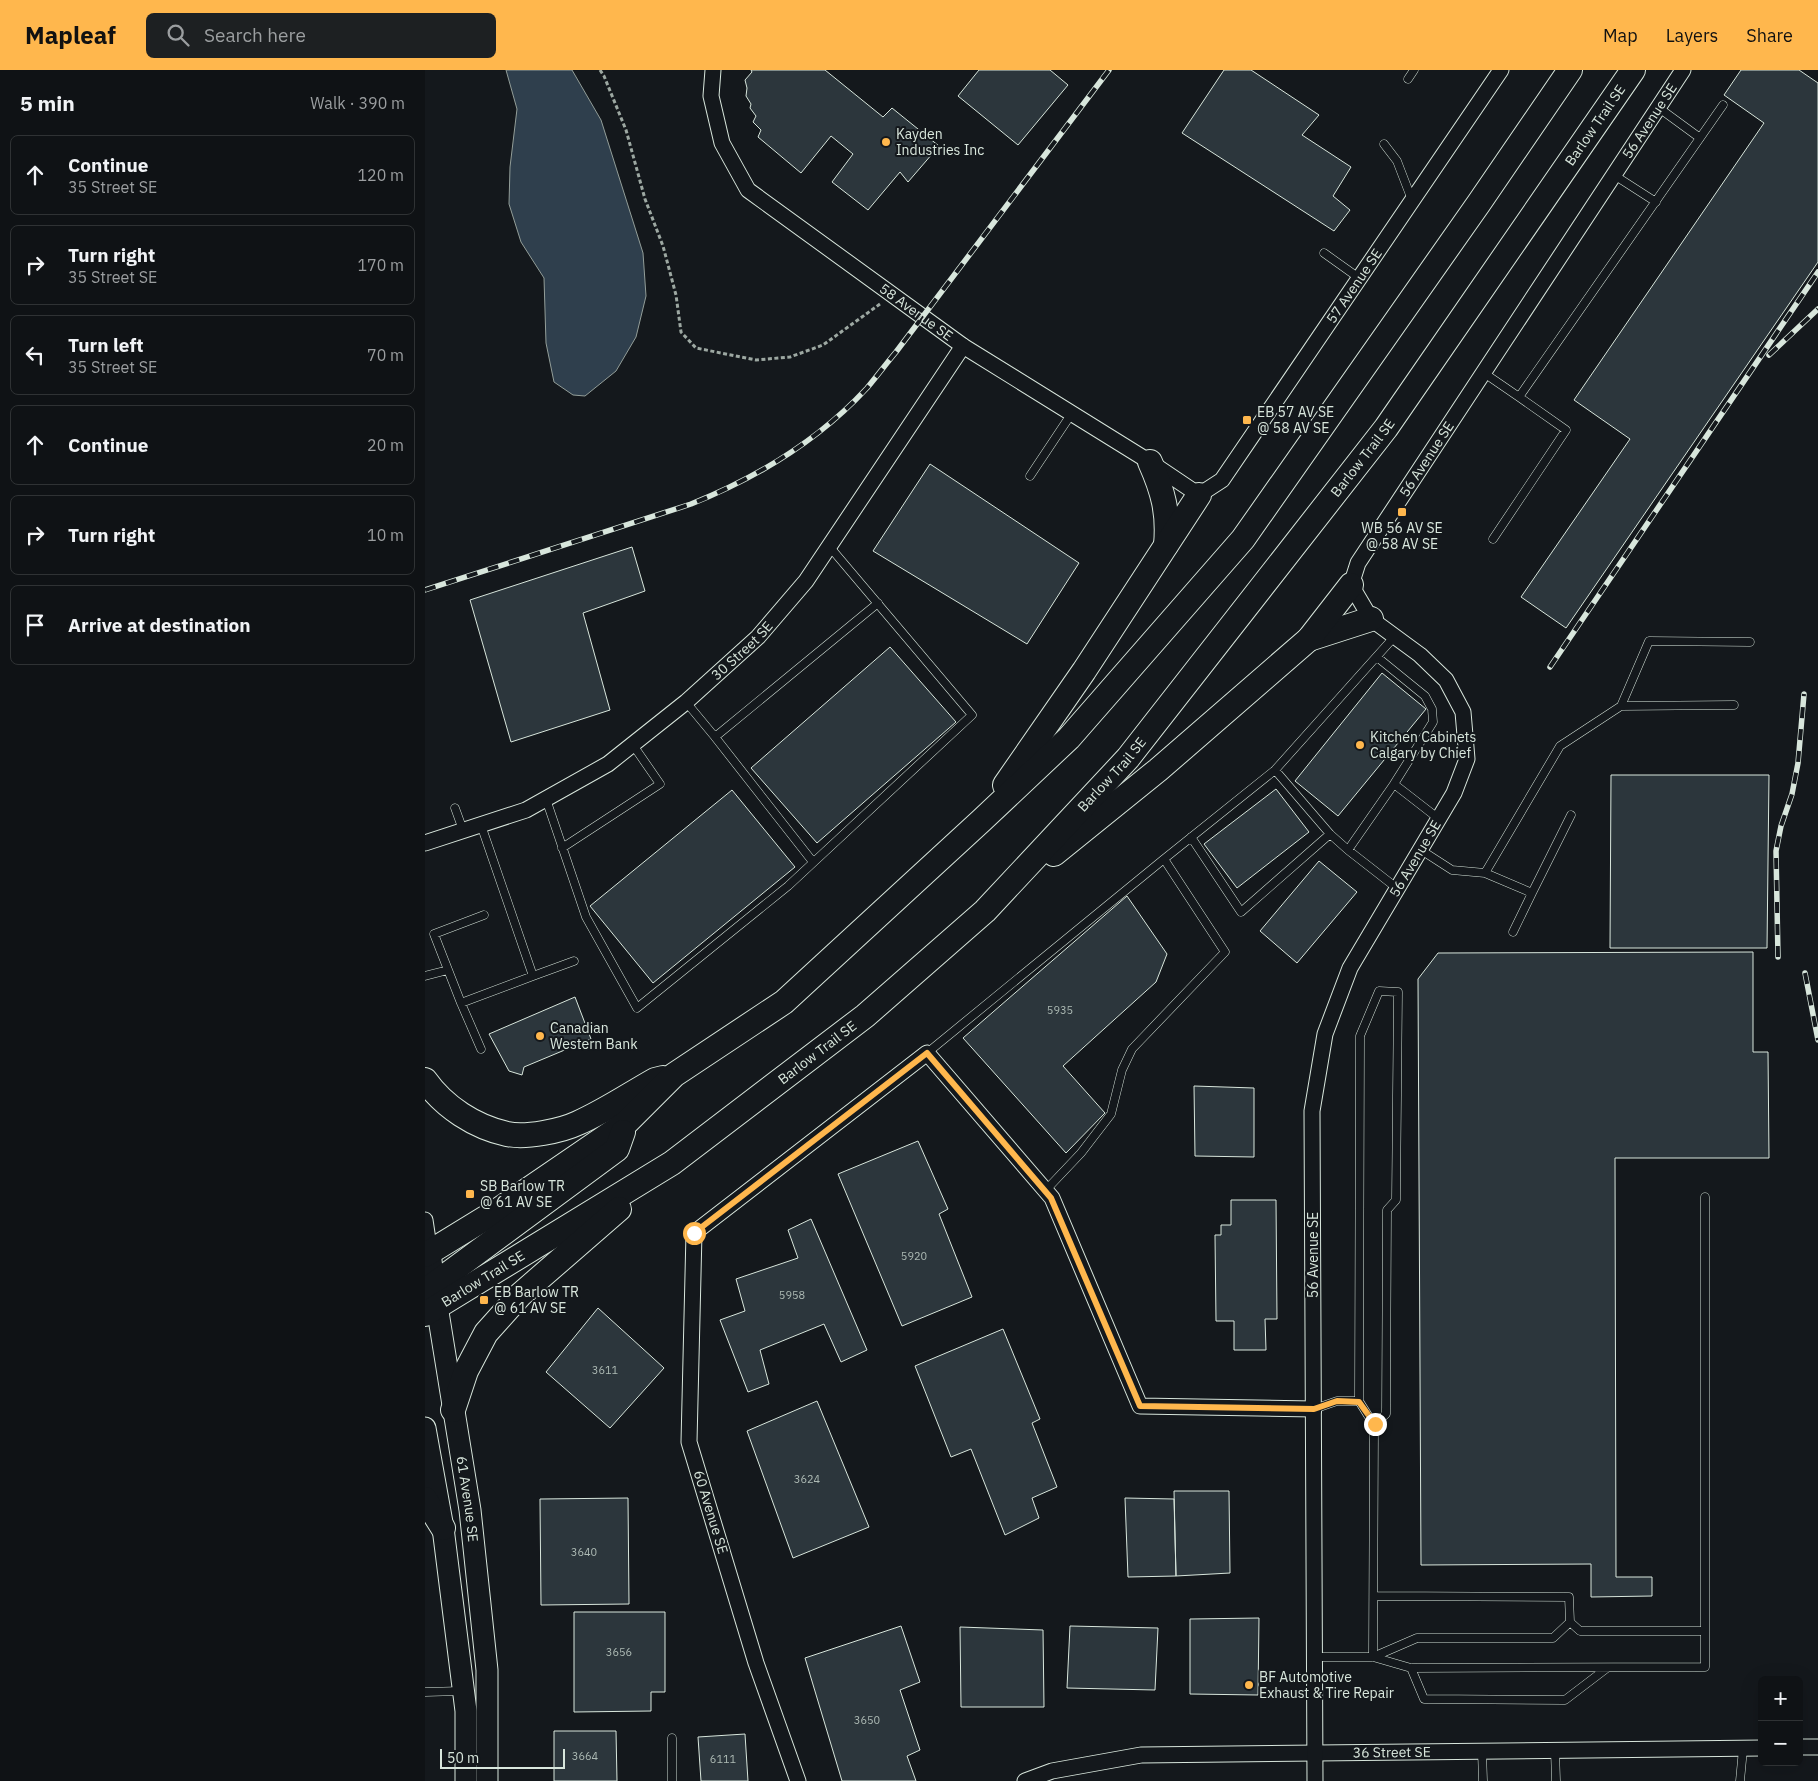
<!DOCTYPE html>
<meta charset="utf-8">
<style>
body{margin:0;font-family:"IBM Plex Sans",sans-serif;background:#1d2022;color:#f1f3f6}
.controls{position:absolute;right:15px;bottom:15px;display:grid;overflow:hidden;border-radius:8px;box-shadow:0 5px 20px #0002}
.controls button{width:45px;height:45px;display:grid;place-items:center;padding:0;border:0;border-bottom:1px solid #2f3234;background:#0f1215;color:#f1f3f6;font:25px sans-serif}
.scale{position:absolute;left:15px;bottom:12px;width:125px;box-sizing:border-box;padding-left:5px;border:2px solid #d8e6dc;border-top:0;font-size:14px;line-height:18px;white-space:nowrap;color:#d8e6dc;-webkit-text-stroke:4px #14181c;paint-order:stroke}
.stop{position:absolute;width:15px;height:15px;margin:-11px;border:4px solid #ffb74d;border-radius:50%;background:#fff}
.stop.end{background:#ffb74d;border-color:#fff;box-shadow:0 1px 5px #0008}
.list{margin:0;padding:0;list-style:none}
h2{display:flex;justify-content:space-between;align-items:center;height:65px;margin:0;padding:0 20px;font-size:21px}
h2 small{font-size:16px;font-weight:400;color:#9b9ea0}
.list li{display:grid;grid-template-columns:32px 1fr auto;gap:15px;align-items:center;box-sizing:border-box;height:80px;margin:0 10px 10px;padding:0 10px;border:1px solid #2f3234;border-radius:8px}
.list b{display:block;font-size:19px;white-space:nowrap}
.list p{margin:0;font-size:16px;white-space:nowrap;color:#9b9ea0}
.list em{font-size:16px;font-style:normal;color:#9b9ea0}
.icon{flex:none;width:28px;height:28px;fill:none;stroke:currentColor;stroke-width:2;stroke-linecap:round;stroke-linejoin:round}
.map{position:relative;flex:none;width:1393px;height:1711px;overflow:hidden}
header{display:flex;align-items:center;gap:30px;box-sizing:border-box;height:70px;padding:0 25px;background:#ffb74d;color:#111}
header strong{font-size:24px}
nav{display:flex;gap:28px;margin-inline-start:auto;font-size:18px}
.search{width:350px;height:45px;background:#1d2022;display:flex;align-items:center;gap:12px;box-sizing:border-box;padding:0 18px;border-radius:8px;color:#9b9ea0;font-size:19px}
main{display:flex}
aside{flex:1;background:#0f1215}
.map>svg:first-child{display:block}
.water{fill:#2f3f4d;stroke:#939e99}
.building{fill:#2c363c;stroke:#d8e6dc}
.lines{fill:none;stroke-linecap:round;stroke-linejoin:round}
.lane-casing{stroke:#d8e6dc;stroke-width:9}
.street-casing{stroke:#d8e6dc;stroke-width:17}
.secondary-casing{stroke:#d8e6dc;stroke-width:23}
.primary-casing{stroke:#d8e6dc;stroke-width:26}
.path{stroke:#9da8a2;stroke-width:3;stroke-dasharray:4 2.5;stroke-linecap:butt}
.lane{stroke:#14181c;stroke-width:8}
.street{stroke:#14181c;stroke-width:15}
.secondary{stroke:#14181c;stroke-width:21}
.primary{stroke:#14181c;stroke-width:24}
.rail-casing{stroke:#d8e6dc;stroke-width:5.5}
.rail{stroke:#14181c;stroke-width:4;stroke-dasharray:11;stroke-linecap:butt}
.route{stroke:#ffb74d;stroke-width:6}
.poi-dot{fill:#ffb74d;stroke:#14181c;stroke-width:2}
.labels{text-anchor:middle;dominant-baseline:central;stroke-width:4;stroke-linejoin:round;paint-order:stroke}
.number-label{font-size:11px;fill:#adbab4}
.street-label{font-size:14px;fill:#d8e6dc;stroke:#14181c}
.poi-label{font-size:14px;fill:#d8e6dc;stroke:#14181c;text-anchor:start}
</style>
<header>
<strong>Mapleaf</strong>
<div class="search"><svg class="icon" aria-label="search" viewBox="0 0 24 24"><circle cx="10" cy="10" r="6"/><path d="M15 15l6 6"/></svg>Search here</div>
<nav><a>Map</a><a>Layers</a><a>Share</a></nav>
</header>
<main>
<aside>
<h2>5 min<small>Walk · 390 m</small></h2>
<ul class="list">
<li><svg class="icon" aria-label="ahead" viewBox="0 0 24 24"><path d="M12 20V5M6 11l6-6 6 6"/></svg><div><b>Continue</b><p>35 Street SE</p></div><em>120 m</em></li>
<li><svg class="icon" aria-label="right" viewBox="0 0 24 24"><path d="M7 20v-9h11M14 6l5 5-5 5"/></svg><div><b>Turn right</b><p>35 Street SE</p></div><em>170 m</em></li>
<li><svg class="icon" aria-label="left" viewBox="0 0 24 24"><path d="M17 20v-9H6M10 6l-5 5 5 5"/></svg><div><b>Turn left</b><p>35 Street SE</p></div><em>70 m</em></li>
<li><svg class="icon" aria-label="ahead" viewBox="0 0 24 24"><path d="M12 20V5M6 11l6-6 6 6"/></svg><div><b>Continue</b></div><em>20 m</em></li>
<li><svg class="icon" aria-label="right" viewBox="0 0 24 24"><path d="M7 20v-9h11M14 6l5 5-5 5"/></svg><div><b>Turn right</b></div><em>10 m</em></li>
<li><svg class="icon" aria-label="arrive" viewBox="0 0 24 24"><path d="M6 21V4h12l-3 4 3 4H6"/></svg><div><b>Arrive at destination</b></div></li>
</ul>
</aside>
<div class="map">
<svg width="1393" height="1711" viewBox="0 0 1393 1711">
<rect width="100%" height="100%" fill="#14181c"/>
<path class="water" d="M81,0H147L176,50L218,183L221,226L211,267L191,301L160,326L148,325L129,312L121,273L119,208L96,172L84,134L85,97L92,39Z"/>
<path class="building" d="M326,0H400L458,47L467,38L514,76L483,112L475,102L443,140L407,112L428,84L406,66L376,103L333,67L336,60L328,52L331,46L325,38L326,34L321,26L322,18L320,10L327,2Z
M554,0H625L643,15L593,75L533,26Z
M799,0H826L894,45L877,65L926,97L908,126L925,140L909,161L757,63Z
M1316,0H1374L1393,13V192L1141,558L1096,527L1205,369L1149,330L1339,53L1299,25Z
M505,394L654,493L602,574L448,481Z
M207,477L220,521L158,543L185,640L86,672L45,530Z
M465,577L531,652L392,773L326,698Z
M957,603L1001,639L913,746L870,711Z
M1186,705H1344L1342,878H1185Z
M851,719L884,762L812,818L779,774Z
M307,720L370,797L228,913L165,836Z
M894,791L932,822L872,893L835,861Z
M702,826L742,884L731,912L638,996L680,1043L641,1083L538,968Z
M1328,882V982H1343L1344,1088H1190L1191,1507H1227V1526L1166,1527V1494L996,1495L993,909L1013,883Z
M150,927L166,969L99,997L97,1005L84,1001L64,964Z
M769,1016L829,1018V1087L770,1086Z
M493,1071L523,1139L514,1144L547,1227L477,1256L413,1104Z
M806,1130H851L852,1249H840L841,1280H809V1251H791L790,1165H796V1155H806Z
M386,1149L442,1280L416,1292L399,1254L335,1280L344,1314L323,1322L295,1250L320,1241L311,1209L373,1188L363,1160Z
M173,1238L239,1298L185,1358L121,1302Z
M578,1259L615,1349L607,1353L632,1417L607,1428L614,1448L580,1465L546,1379L526,1387L490,1296Z
M392,1331L444,1457L368,1488L322,1361Z
M749,1421H804L805,1503L751,1506Z
M203,1428L204,1534L116,1535L115,1429Z
M700,1428L749,1429L751,1506L703,1507Z
M149,1542H240V1622H226V1641L149,1642Z
M834,1548L833,1625L765,1624V1549Z
M476,1556L495,1612L475,1620L495,1680L482,1686L491,1711H417L380,1588Z
M645,1556L733,1558L730,1620L642,1618Z
M535,1557L618,1560L619,1637H536Z
M129,1661H191L192,1711H129Z
M320,1664L323,1711H276L273,1667Z"/>
<g class="lines">
<g class="lane-casing">
<path id="lane" d="M983,9L989,0
M1234,38L1275,68
M959,74L972,91L987,130
M1189,105L1231,132
M899,183L934,208
M1059,303L1094,327
M605,406L647,343
M1068,469L1141,360L1094,327L1298,35
M952,587L1000,626L1007,639L1008,652L969,714L1014,749
M261,632L290,667L453,533
M1309,635L1196,636L1224,571L1325,572
M290,667L388,792
M850,700L905,764L923,780
M969,714L923,780L973,819
M121,729L161,847L212,938L363,816L547,645L404,476
M30,738L38,760
M56,755L108,906L149,891
M766,767L816,842L905,764
M137,778L235,714L208,675
M996,780L1027,800L1060,803
M739,789L850,700L970,566
M1107,823L1146,745
M59,845L9,864L36,933L108,906
M1088,862L1107,823L1060,803L1135,676L1196,636
M0,906L23,900
M36,933L56,979
M502,983L739,789L800,882L707,979L697,1000L686,1044L656,1083L620,1121
M889,1339L912,1331H934L935,966L954,921L973,922L971,1130L962,1140L961,1344L949,1355
M1145,1552L1155,1561H1280
M890,1587H948L949,1355L934,1331
M948,1587L986,1598L1280,1597V1127
M948,1587L992,1568H1128L1145,1552L1144,1527L949,1526
M986,1598L999,1629L1140,1630L1182,1598
M0,1622L36,1621
M1130,1680L1131,1711
M1057,1681L1058,1711
M247,1711V1668
M1315,1711L1318,1679"/>
</g>
<g class="street-casing">
<g id="street">
<path id="s1" d="M288,0L286,26L297,73L323,120L538,276L725,392L774,425L797,410L1076,0"/>
<path id="s2" d="M0,773L101,740L183,694L261,632L333,567L381,511L538,276"/>
<path d="M0,1150L5,1183"/>
<path d="M1374,1677H1393"/>
<path d="M373,1711L331,1593L264,1372L269,1163L502,983L627,1128L715,1336L889,1339"/>
<path id="s3" d="M600,1711L627,1701L716,1685L1337,1678"/>
<path id="s4" d="M890,1711L887,1041L900,964L925,898L1029,723L1042,689L1038,642L1021,610L995,585L946,549L926,515L933,493L1258,0"/>
</g>
</g>
<g class="secondary-casing">
<g id="secondary">
<path id="s5" d="M5,1183L12,1236L45,1440L62,1600V1711"/>
<path d="M0,1358L18,1458L41,1641V1711"/>
</g>
</g>
<g class="primary-casing">
<g id="primary">
<path d="M725,392C738,421 744,443 741,475"/>
<path d="M884,569L946,549"/>
<path d="M580,715L659,601L774,425"/>
<path d="M629,784L733,700L884,569L926,515"/>
<path d="M0,1010C19,1037 50,1057 82,1064C101,1068 136,1061 153,1053C180,1041 205,1024 230,1010L238,1008"/>
<path d="M0,1185L75,1139L201,1053L249,1005L359,932L557,750L644,668L818,469L1054,133L1145,0"/>
<path d="M0,1221L192,1079L198,1062"/>
<path id="s6" d="M0,1244L247,1093L440,946L560,841L703,688L961,358L1208,0"/>
<path d="M28,1340L41,1301L61,1263L95,1225L194,1139"/>
<path d="M0,1429L18,1458"/>
</g>
</g>
<path class="path" d="M175,0L179,6L201,60L220,129L238,176L251,225L256,262L271,278L331,290L365,287L398,275L455,234"/>
<use href="#lane" class="lane"/>
<use href="#street" class="street"/>
<use href="#secondary" class="secondary"/>
<use href="#primary" class="primary"/>
<g class="rail-casing">
<path id="rail" d="M1344,285L1393,239
M0,520L266,434C331,408 394,370 442,318C452,306 461,294 471,282L684,0
M1125,597L1393,202
M1353,887L1351,781L1356,756L1367,724L1373,693L1379,624
M1380,903L1393,970"/>
</g>
<use href="#rail" class="rail"/>
</g>
<g class="lines">
<path class="route" d="M269,1163L502,983L626,1128L715,1336L889,1339L912,1331L934,1332L950,1354"/>
</g>
<g class="poi-dot">
<circle cx="461" cy="72" r="5"/>
<rect x="817" y="345" width="10" height="10" rx="2.5"/>
<rect x="972" y="437" width="10" height="10" rx="2.5"/>
<circle cx="935" cy="675" r="5"/>
<circle cx="115" cy="966" r="5"/>
<rect x="40" y="1119" width="10" height="10" rx="2.5"/>
<rect x="54" y="1225" width="10" height="10" rx="2.5"/>
<circle cx="824" cy="1615" r="5"/>
</g>
<g class="labels">
<g class="number-label">
<text x="635" y="940">5935</text>
<text x="489" y="1186">5920</text>
<text x="367" y="1225">5958</text>
<text x="180" y="1300">3611</text>
<text x="382" y="1409">3624</text>
<text x="159" y="1482">3640</text>
<text x="194" y="1582">3656</text>
<text x="442" y="1650">3650</text>
<text x="160" y="1686">3664</text>
<text x="298" y="1689">6111</text>
</g>
<g class="street-label">
<text stroke="none"><textPath href="#s4" startOffset="1831">56 Avenue SE</textPath></text>
<text stroke="none"><textPath href="#s6" startOffset="1688">Barlow Trail SE</textPath></text>
<text stroke="none"><textPath href="#s1" startOffset="935">57 Avenue SE</textPath></text>
<text stroke="none"><textPath href="#s1" startOffset="336">58 Avenue SE</textPath></text>
<text stroke="none"><textPath href="#s6" startOffset="1282">Barlow Trail SE</textPath></text>
<text stroke="none"><textPath href="#s4" startOffset="1426">56 Avenue SE</textPath></text>
<text stroke="none"><textPath href="#s2" startOffset="376">30 Street SE</textPath></text>
<text stroke="none"><textPath href="#s6" startOffset="878">Barlow Trail SE</textPath></text>
<text stroke="none"><textPath href="#s4" startOffset="946">56 Avenue SE</textPath></text>
<text stroke="none"><textPath href="#s6" startOffset="472">Barlow Trail SE</textPath></text>
<text transform="translate(888 1185) rotate(-90)">56 Avenue SE</text>
<text stroke="none"><textPath href="#s6" startOffset="68">Barlow Trail SE</textPath></text>
<text stroke="none"><textPath href="#s5" startOffset="249">61 Avenue SE</textPath></text>
<text transform="translate(286 1442) rotate(73)">60 Avenue SE</text>
<text stroke="none"><textPath href="#s3" startOffset="370">36 Street SE</textPath></text>
</g>
<g class="poi-label">
<text x="471" y="64">Kayden<tspan x="471" dy="16">Industries Inc</tspan></text>
<text x="832" y="342">EB 57 AV SE<tspan x="832" dy="16">@ 58 AV SE</tspan></text>
<text x="977" y="458" text-anchor="middle">WB 56 AV SE<tspan x="977" dy="16">@ 58 AV SE</tspan></text>
<text x="945" y="667">Kitchen Cabinets<tspan x="945" dy="16">Calgary by Chief</tspan></text>
<text x="125" y="958">Canadian<tspan x="125" dy="16">Western Bank</tspan></text>
<text x="55" y="1116">SB Barlow TR<tspan x="55" dy="16">@ 61 AV SE</tspan></text>
<text x="69" y="1222">EB Barlow TR<tspan x="69" dy="16">@ 61 AV SE</tspan></text>
<text x="834" y="1607">BF Automotive<tspan x="834" dy="16">Exhaust &amp; Tire Repair</tspan></text>
</g>
</g>
</svg>
<div class="controls">
<button>+</button>
<button>−</button>
</div>
<div class="scale">50 m</div>
<div class="stop" style="left:269px;top:1163px"></div>
<div class="stop end" style="left:950px;top:1354px"></div>
</div>
</main>
